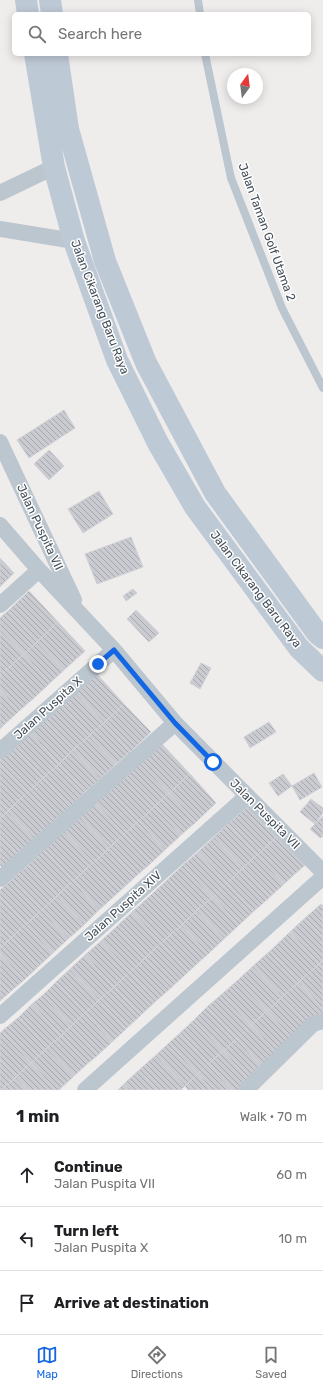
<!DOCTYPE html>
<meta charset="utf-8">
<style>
body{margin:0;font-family:Rubik,sans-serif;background:#f2f2f2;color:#202124}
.compass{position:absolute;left:227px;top:68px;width:36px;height:36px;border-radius:50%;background:#fff;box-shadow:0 2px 10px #0003;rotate:14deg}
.stop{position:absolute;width:12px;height:12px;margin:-9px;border:3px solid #1367e2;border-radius:50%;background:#fff}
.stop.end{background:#1367e2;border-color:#fff;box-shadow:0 1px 4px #0008}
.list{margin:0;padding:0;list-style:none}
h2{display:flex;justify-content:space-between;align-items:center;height:52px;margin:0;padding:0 16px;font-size:17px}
h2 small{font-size:13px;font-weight:400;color:#757577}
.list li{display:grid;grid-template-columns:26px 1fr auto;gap:12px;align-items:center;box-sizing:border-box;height:64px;padding:0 16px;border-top:1px solid #e0e0e0}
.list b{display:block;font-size:15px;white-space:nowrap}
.list p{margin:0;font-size:13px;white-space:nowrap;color:#757577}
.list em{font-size:13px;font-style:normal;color:#757577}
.icon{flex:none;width:22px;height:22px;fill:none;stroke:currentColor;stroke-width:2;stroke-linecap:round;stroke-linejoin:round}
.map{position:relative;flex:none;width:323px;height:1090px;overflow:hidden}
.search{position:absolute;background:#fff;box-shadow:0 2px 10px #0003;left:12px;right:12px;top:12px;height:44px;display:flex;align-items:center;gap:10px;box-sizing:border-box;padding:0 14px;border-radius:6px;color:#757577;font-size:15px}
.sheet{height:244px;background:#fff}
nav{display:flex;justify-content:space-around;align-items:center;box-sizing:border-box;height:56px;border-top:1px solid #e0e0e0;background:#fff;font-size:11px;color:#757577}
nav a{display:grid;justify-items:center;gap:2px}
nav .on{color:#1367e2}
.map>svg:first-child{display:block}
.building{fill:url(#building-back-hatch);stroke:#d0d2d8}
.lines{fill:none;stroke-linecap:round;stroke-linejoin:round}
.service{stroke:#bcc6cf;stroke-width:8}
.minor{stroke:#bcc6cf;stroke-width:16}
.secondary{stroke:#bec9d6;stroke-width:22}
.route{stroke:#1367e2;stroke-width:5}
.labels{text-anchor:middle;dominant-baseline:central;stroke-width:3;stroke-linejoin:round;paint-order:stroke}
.street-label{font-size:12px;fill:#444f5a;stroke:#fff}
</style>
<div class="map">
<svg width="323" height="1090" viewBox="0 0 323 1090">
<defs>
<pattern id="building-back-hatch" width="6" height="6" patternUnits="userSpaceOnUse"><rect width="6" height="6" fill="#c9cbd1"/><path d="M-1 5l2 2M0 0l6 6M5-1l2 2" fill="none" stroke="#a5a7ad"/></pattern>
</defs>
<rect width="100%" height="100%" fill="#efecec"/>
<path class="building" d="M64,410L75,428L29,458L17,440Z
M49,450L64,466L49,480L34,464Z
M99,491L113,514L83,533L68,509Z
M131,537L143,567L97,584L85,554Z
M0,558L14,573L0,587Z
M133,589L137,593L126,601L123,596Z
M29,591L58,622L37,642L9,610Z
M9,610L37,642L24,654L0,629V618Z
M136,610L159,633L149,642L127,619Z
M58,622L85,651L64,670L37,642Z
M0,629L24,654L7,669L0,662Z
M37,642L64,670L50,683L24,654Z
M24,654L50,683L34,698L7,669Z
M0,662L7,669L0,676Z
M201,663L211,668L200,689L190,683Z
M7,669L34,698L19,711L0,690V676Z
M95,672L124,704L104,723L75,692Z
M0,690L19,711L4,725L0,721Z
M75,692L104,723L89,736L61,704Z
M61,704L89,736L73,750L44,719Z
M124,704L151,732L130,752L104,723Z
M44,719L73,750L59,764L30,732Z
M0,721L4,725L0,729Z
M269,722L276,732L250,748L244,737Z
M104,723L130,752L116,764L89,736Z
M30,732L59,764L43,778L14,747Z
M89,736L116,764L100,779L73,750Z
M161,743L190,774L169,793L140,762Z
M14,747L43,778L28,792L0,763V760Z
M73,750L100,779L85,792L59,764Z
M140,762L169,793L155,806L126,775Z
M0,763L28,792L8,811L0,802Z
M59,764L85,792L70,807L43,778Z
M314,773L322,787L300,800L292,786Z
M190,774L216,803L196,822L169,793Z
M283,774L292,786L278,796L269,783Z
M126,775L155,806L139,821L110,790Z
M43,778L70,807L54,821L28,792Z
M110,790L139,821L124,834L95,803Z
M28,792L54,821L34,839L8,811Z
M169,793L196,822L181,835L155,806Z
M311,799L323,808V813L315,824L300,812Z
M0,802L8,811L0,818Z
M95,803L124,834L109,848L80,817Z
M249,805L278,836L257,855L228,824Z
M155,806L181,835L165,850L139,821Z
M8,811L34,839L18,854L0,835V818Z
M323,816V836L320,838L310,829Z
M80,817L109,848L93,863L64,831Z
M139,821L165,850L151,863L124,834Z
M228,824L257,855L243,868L214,837Z
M64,831L93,863L73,881L44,850Z
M124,834L151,863L135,877L109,848Z
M0,835L18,854L3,868L0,865Z
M278,836L305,865L284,884L257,855Z
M214,837L243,868L227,883L198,852Z
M109,848L135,877L120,891L93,863Z
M44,850L73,881L57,896L28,865Z
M198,852L227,883L213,897L183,865Z
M257,855L284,884L270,897L243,868Z
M93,863L120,891L99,910L73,881Z
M28,865L57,896L42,910L12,879Z
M183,865L213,897L197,910L168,879Z
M243,868L270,897L253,912L227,883Z
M12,879L42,910L26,924L0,896V890Z
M168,879L197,910L182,925L152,894Z
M73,881L99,910L84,925L57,896Z
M227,883L253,912L239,925L213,897Z
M152,894L182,925L161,943L132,912Z
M0,896L26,924L11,938L0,926Z
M57,896L84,925L68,939L42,910Z
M213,897L239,925L224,939L197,910Z
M321,904L323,906V937L305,918Z
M42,910L68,939L53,953L26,924Z
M197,910L224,939L208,954L182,925Z
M132,912L161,943L145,958L116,927Z
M305,918L323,937V960L319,964L290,932Z
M26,924L53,953L38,967L11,938Z
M182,925L208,954L188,972L161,943Z
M0,926L11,938L0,948Z
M116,927L145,958L130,972L101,941Z
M290,932L319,964L299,982L270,951Z
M11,938L38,967L24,980L0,954V948Z
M101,941L130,972L114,987L85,955Z
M161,943L188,972L172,987L145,958Z
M270,951L299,982L282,997L253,966Z
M0,954L24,980L10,992L0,982Z
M85,955L114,987L99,1000L70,969Z
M145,958L172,987L156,1001L130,972Z
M323,960V968L319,964Z
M319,964L323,968V1009L299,982Z
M253,966L282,997L267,1011L238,980Z
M70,969L99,1000L85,1013L56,982Z
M130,972L156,1001L141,1015L114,987Z
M238,980L267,1011L251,1025L222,994Z
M0,982L10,992L0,1001Z
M56,982L85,1013L71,1026L43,995Z
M299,982L323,1009V1013L309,1025L282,997Z
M114,987L141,1015L126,1029L99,1000Z
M222,994L251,1025L237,1039L207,1007Z
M43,995L71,1026L61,1036L32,1004Z
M282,997L309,1025L294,1040L267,1011Z
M99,1000L126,1029L112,1042L85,1013Z
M32,1004L61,1036L47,1048L19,1017Z
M207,1007L237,1039L223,1051L194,1020Z
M267,1011L294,1040L278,1054L251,1025Z
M85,1013L112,1042L98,1055L71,1026Z
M19,1017L47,1048L31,1063L2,1031Z
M194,1020L223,1051L208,1064L180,1033Z
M251,1025L278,1054L263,1068L237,1039Z
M71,1026L98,1055L87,1064L61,1036Z
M2,1031L31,1063L16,1077L0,1060V1033Z
M180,1033L208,1064L198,1074L169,1043Z
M61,1036L87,1064L74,1076L47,1048Z
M237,1039L263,1068L249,1080L223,1051Z
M169,1043L198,1074L185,1086L156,1055Z
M47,1048L74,1076L59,1090H56L31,1063Z
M223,1051L249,1080L239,1090H232L208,1064Z
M156,1055L185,1086L181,1090H158L139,1070Z
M0,1060L16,1077L1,1090H0Z
M31,1063L56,1090H28L16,1077Z
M208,1064L232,1090H212L198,1074Z
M139,1070L158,1090H129L124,1084Z
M198,1074L212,1090H188L185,1086Z
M16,1077L28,1090H1Z
M124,1084L129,1090H118Z"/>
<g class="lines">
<path class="service" d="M198,0L200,14
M205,54L231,178L282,308L323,388"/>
<path class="minor" d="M0,193L54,167
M0,229L74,241
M0,442L74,600
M0,525L39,570L114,650L175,723L323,872
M0,605L39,570
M0,751L114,650
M0,879L175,723
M0,1016L247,796
M85,1090L323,877
M246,1090L313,1024L323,1021"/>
<path class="secondary" d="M26,0L28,14
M50,0L52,14
M35,54L54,167L74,241L117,360L158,443L195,507L299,648L323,671
M57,54L68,129L105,261L146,363L215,493L317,633L323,638"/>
</g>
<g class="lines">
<path class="route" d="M98,664L114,650L175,723L213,762"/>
</g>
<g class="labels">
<g class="street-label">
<text transform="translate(267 232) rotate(70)">Jalan Taman Golf Utama 2</text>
<text transform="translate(100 307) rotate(69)">Jalan Cikarang Baru Raya</text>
<text transform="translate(40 527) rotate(65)">Jalan Puspita VII</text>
<text transform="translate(256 589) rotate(53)">Jalan Cikarang Baru Raya</text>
<text transform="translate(48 708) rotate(-42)">Jalan Puspita X</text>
<text transform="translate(265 814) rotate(45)">Jalan Puspita VII</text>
<text transform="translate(123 906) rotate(-42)">Jalan Puspita XIV</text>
</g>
</g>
</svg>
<svg class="compass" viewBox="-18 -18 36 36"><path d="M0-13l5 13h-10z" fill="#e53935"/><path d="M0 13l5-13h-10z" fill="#757577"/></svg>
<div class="stop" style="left:213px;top:762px"></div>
<div class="stop end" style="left:98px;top:664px"></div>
<div class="search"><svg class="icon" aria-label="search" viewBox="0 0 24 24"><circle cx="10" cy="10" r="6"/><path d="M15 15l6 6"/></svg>Search here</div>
</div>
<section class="sheet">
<h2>1 min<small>Walk · 70 m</small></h2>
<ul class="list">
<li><svg class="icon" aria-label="ahead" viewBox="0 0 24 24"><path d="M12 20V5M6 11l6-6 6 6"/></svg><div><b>Continue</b><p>Jalan Puspita VII</p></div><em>60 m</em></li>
<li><svg class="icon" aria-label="left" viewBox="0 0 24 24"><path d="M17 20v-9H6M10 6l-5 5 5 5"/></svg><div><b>Turn left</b><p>Jalan Puspita X</p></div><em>10 m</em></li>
<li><svg class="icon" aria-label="arrive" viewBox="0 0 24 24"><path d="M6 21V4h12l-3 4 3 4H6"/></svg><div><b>Arrive at destination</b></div></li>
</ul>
</section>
<nav>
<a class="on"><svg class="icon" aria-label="map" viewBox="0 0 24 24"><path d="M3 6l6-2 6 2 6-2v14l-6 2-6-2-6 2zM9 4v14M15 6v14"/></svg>Map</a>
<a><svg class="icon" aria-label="directions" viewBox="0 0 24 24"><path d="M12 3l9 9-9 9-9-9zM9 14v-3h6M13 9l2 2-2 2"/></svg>Directions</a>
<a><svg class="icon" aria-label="saved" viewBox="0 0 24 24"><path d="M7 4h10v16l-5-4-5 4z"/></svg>Saved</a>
</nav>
